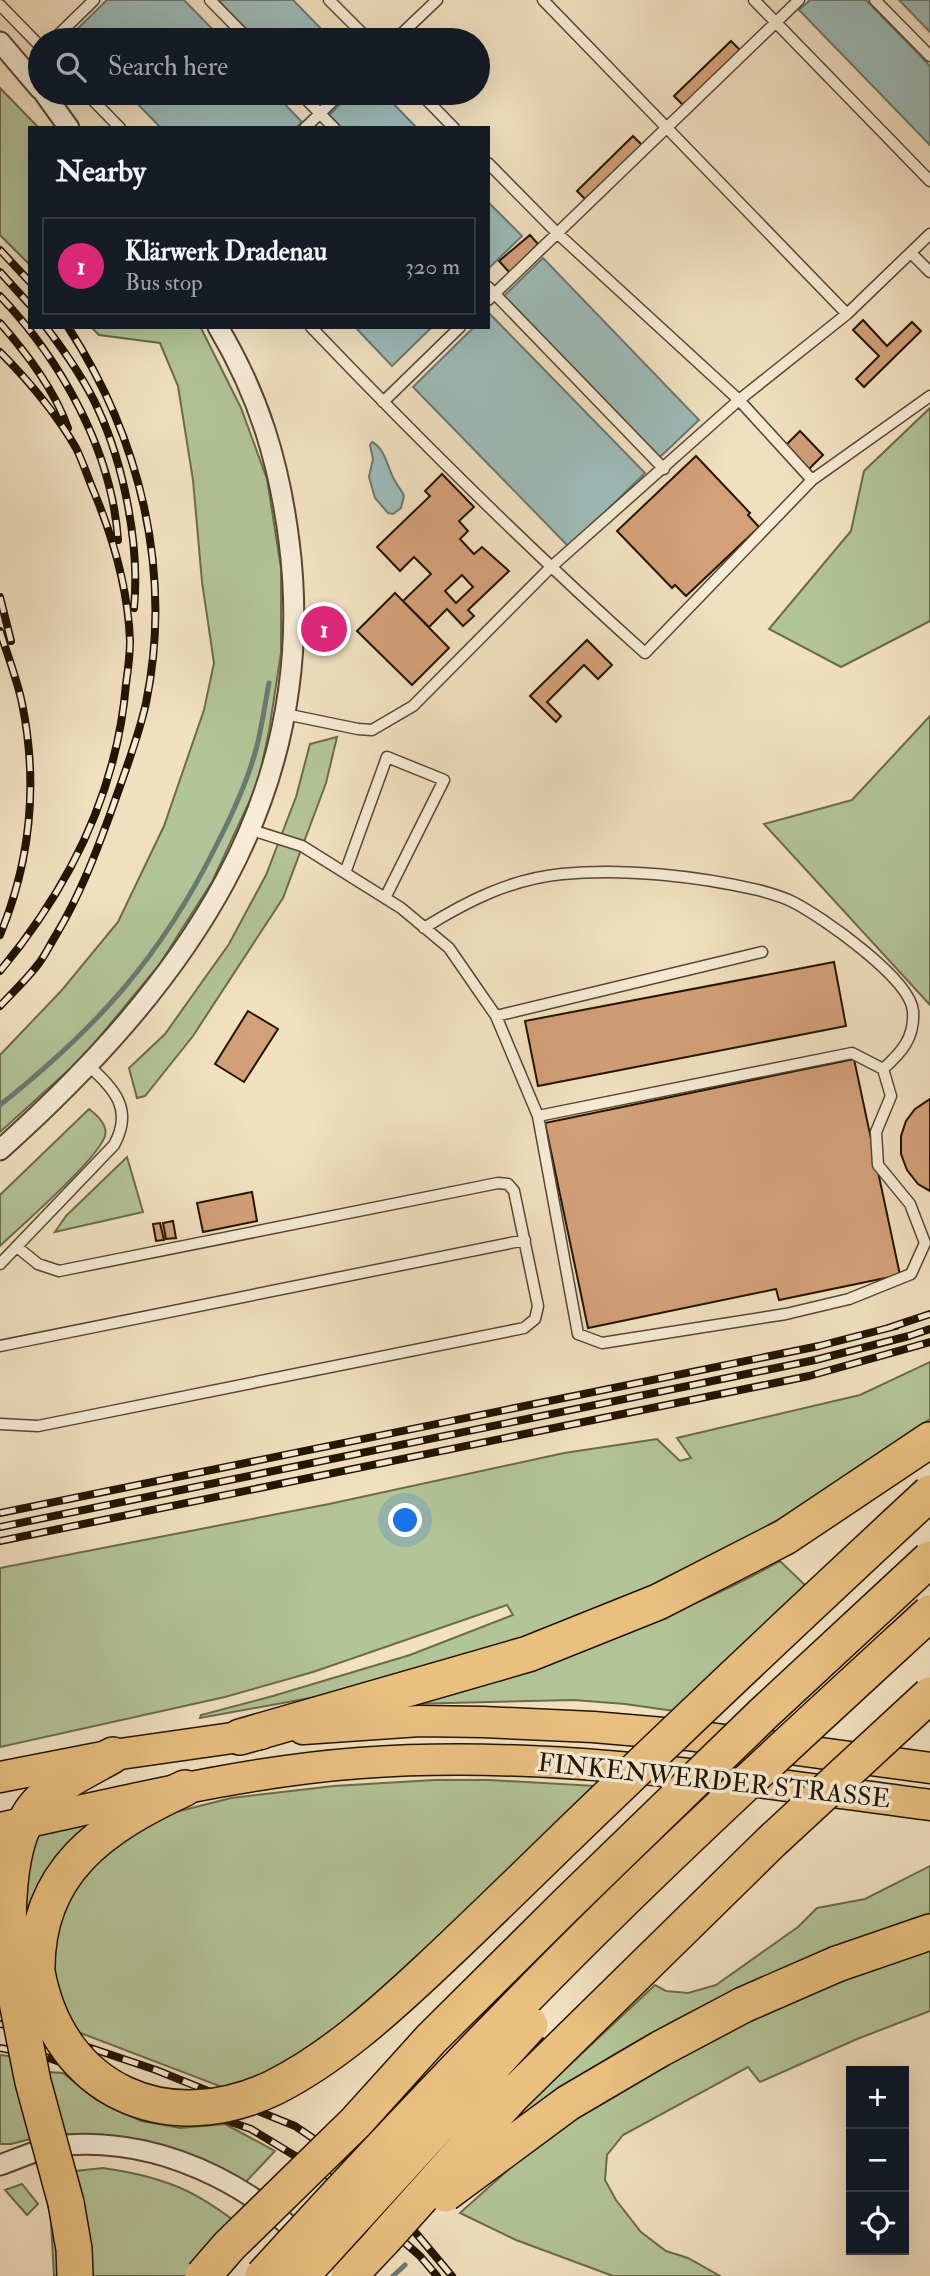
<!DOCTYPE html>
<meta charset="utf-8">
<style>
body{margin:0;font-family:"IM FELL Double Pica",serif;background:#242831;color:#f1f3f6}
.controls{position:absolute;right:21px;bottom:21px;display:grid;overflow:hidden;border-radius:0px;box-shadow:0 7px 28px #0002}
.controls button{width:63px;height:63px;display:grid;place-items:center;padding:0;border:0;border-bottom:2px solid #363941;background:#171b24;color:#f1f3f6;font:35px sans-serif}
.you{position:absolute;left:406px;top:1521px;width:24px;height:24px;margin:-18px;border:5px solid #fff;border-radius:50%;background:#1a73e8;box-shadow:0 0 0 10px #1a73e833}
.badge{display:grid;place-items:center;width:46px;height:46px;border-radius:50%;background:#db2777;color:#fff;font-size:23px;font-weight:700}
.pin{position:absolute;translate:-50% -50%;border:4px solid #fff;box-shadow:0 2px 7px #0006}
.list{margin:0;padding:0;list-style:none}
h2{display:flex;justify-content:space-between;align-items:center;height:91px;margin:0;padding:0 28px;font-size:30px}
h2 small{font-size:23px;font-weight:400;color:#9ea1a6}
.list li{display:grid;grid-template-columns:46px 1fr auto;gap:21px;align-items:center;box-sizing:border-box;height:98px;margin:0 14px 14px;padding:0 14px;border:2px solid #363941;border-radius:0px}
.list b{display:block;font-size:26px;white-space:nowrap}
.list p{margin:0;font-size:23px;white-space:nowrap;color:#9ea1a6}
.list em{font-size:23px;font-style:normal;color:#9ea1a6}
.icon{flex:none;width:38px;height:38px;fill:none;stroke:currentColor;stroke-width:2;stroke-linecap:round;stroke-linejoin:round}
.map{position:relative;flex:none;width:930px;height:2276px;overflow:hidden}
.search{position:absolute;background:#171b24;box-shadow:0 7px 28px #0002;left:28px;top:28px;width:462px;height:77px;display:flex;align-items:center;gap:18px;box-sizing:border-box;padding:0 24px;border-radius:38px;color:#9ea1a6;font-size:26px}
.panel{position:absolute;background:#171b24;box-shadow:0 7px 28px #0002;left:28px;top:126px;width:462px;height:203px;border-radius:0px}
.map>svg:first-child{display:block}
.green{fill:#b3c498;stroke:#6a6c4c;stroke-width:2}
.water{fill:#9dbcba;stroke:#6c7970;stroke-width:2}
.lines{fill:none;stroke-linecap:round;stroke-linejoin:round}
.stream{stroke:#6c7970;stroke-width:5}
.building{fill:#d4a079;stroke:#221401;stroke-width:2;fill-rule:evenodd}
.lane-casing{stroke:#564731;stroke-width:13}
.street-casing{stroke:#564731;stroke-width:23}
.primary-casing{stroke:#221401;stroke-width:33}
.highway-casing{stroke:#221401;stroke-width:38}
.lane{stroke:#f7ecd7;stroke-width:10}
.street{stroke:#f7ecd7;stroke-width:19}
.primary{stroke:#e9c080;stroke-width:30}
.highway{stroke:#e9c080;stroke-width:35}
.rail-casing{stroke:#221401;stroke-width:8}
.rail{stroke:#f7ecd7;stroke-width:5;stroke-dasharray:16;stroke-linecap:butt}
.highway-bridge-casing{stroke:#221401;stroke-width:38;stroke-linecap:butt}
.highway-bridge{stroke:#e9c080;stroke-width:35}
.labels{text-anchor:middle;dominant-baseline:central;stroke-width:7;stroke-linejoin:round;paint-order:stroke}
.street-label{font-size:26px;fill:#221401;stroke:#f7ecd7}
</style>
<div class="map">
<svg width="930" height="2276" viewBox="0 0 930 2276">
<rect width="100%" height="100%" fill="#f2e1c1"/>
<filter id="stains"><feTurbulence type="fractalNoise" baseFrequency=".00286" numOctaves="4"/><feColorMatrix values="0 0 0 0 .2 0 0 0 0 .09 0 0 0 0 .02 0 0 0 .5 -.17"/></filter>
<radialGradient id="worn" r=".72"><stop offset=".6" stop-color="#630" stop-opacity="0"/><stop offset="1" stop-color="#630" stop-opacity=".3"/></radialGradient>
<path class="green" d="M0,88L39,128H30V265L0,235Z
M91,327H200L202,330L241,408L267,479L281,568V653L269,731L258,783L212,882L159,965L83,1057L0,1132V1055L62,990L118,922L164,826L204,710L214,663L202,582L193,480L178,386L160,343L99,335Z
M930,408V621L841,667L769,629L851,531L864,471Z
M930,716V1005L764,824L852,800Z
M337,737L326,783L283,898L193,1036L145,1096L137,1098L129,1068L165,1034L229,944L266,875L296,797L310,744Z
M89,1109C97,1115 108,1125 105,1136C97,1160 22,1225 0,1246V1195Z
M127,1157L143,1212L55,1232L66,1216Z
M930,1362V1419L814,1499L667,1584L529,1641L326,1695L200,1718L201,1715L273,1696L410,1655L513,1615L507,1605L313,1672L225,1697L0,1747V1568L329,1504L564,1453L657,1439L680,1461L691,1458L677,1438L860,1395Z
M780,1561L807,1587L674,1711L625,1704L574,1700L407,1704C532,1662 664,1627 780,1561Z
M434,1780H489L597,1786L478,1904L302,2058L235,2092L70,2029L56,1990L50,1937L62,1901L93,1859L130,1833L172,1813L231,1798L334,1786Z
M112,1816L22,1936L19,1882L34,1833Z
M930,1866V1920C885,1935 837,1946 793,1965C694,2006 601,2057 515,2121L513,2118L655,1985L666,1991L688,1993L716,1985L798,1927L817,1908L865,1899Z
M930,1945V2011L857,2039L760,2082L748,2067L623,2135L607,2155L605,2180L616,2200L641,2232L666,2251L688,2258L720,2276H613L516,2240L460,2213L527,2153L573,2120L636,2082L720,2035L767,2013L875,1964Z
M0,2055L16,2057L38,2137L11,2144H0Z
M48,2072L63,2073L97,2100L141,2121L180,2128L225,2124L275,2151L242,2186C215,2170 188,2154 158,2145C128,2136 95,2136 64,2134Z
M103,2168C174,2178 203,2195 258,2239L227,2276H54L50,2204L66,2172Z
M22,2184L38,2204L27,2215L5,2190Z"/>
<path class="water" d="M107,0H184L223,40H76L71,35Z
M218,0H293L332,40H257Z
M810,0H866L930,66V145L799,10Z
M899,0H930V32Z
M127,93H274L302,122L296,128H161Z
M352,93H383L417,128H342L329,115Z
M488,202L522,236L488,269Z
M543,258L699,420L660,457L504,296Z
M489,313L645,473L569,547L413,387L474,327H488Z
M355,327H432L392,366Z
M372,442C386,449 387,468 395,481C398,487 402,490 404,496L401,508L393,514L388,513L375,498L369,477L373,459L370,445Z"/>
<g class="lines">
<path class="stream" d="M0,1105C98,1027 161,957 217,844C233,813 248,780 257,746C262,725 265,704 269,683
M393,2276L405,2265"/>
</g>
<path class="building" d="M731,41L740,50L683,105L674,96Z
M633,136L642,145L585,199L577,191Z
M530,235L538,244L510,273L499,261Z
M863,320L887,346L912,322L921,331L864,387L856,379L879,356L853,330Z
M800,431L823,455L807,471L784,447Z
M696,456L750,513L748,515L759,527L686,596L675,585L672,588L617,531Z
M442,474L474,507L459,521L468,531L460,539L474,554L482,547L509,571L468,610L474,616L463,626L447,609L429,627L403,601L431,574L414,557L400,571L377,547L430,496L425,491ZM462,575L473,587L456,603L445,591Z
M395,593L449,648L412,685L357,631Z
M587,640L612,665L598,679L584,665L547,702L561,716L556,722L530,696Z
M834,962L846,1026L538,1086L525,1021Z
M248,1011L278,1029L244,1082L215,1064Z
M854,1059L900,1275L779,1300L776,1289L588,1328L545,1123Z
M930,1099V1191L918,1184L907,1170L901,1154V1136L906,1121L915,1109Z
M252,1192L257,1221L203,1232L197,1203Z
M173,1221L176,1238L166,1239L163,1223Z
M160,1223L164,1240L156,1241L153,1224Z"/>
<g class="lines">
<g class="lane-casing">
<path id="lane" d="M210,0L249,40
M329,0L369,40
M543,0L847,314
M754,0L930,181
M875,0L930,56
M0,5L40,46
M53,40L94,0
M395,40L437,0
M86,93L120,128
M300,93L334,128
M420,93L454,128
M305,128L341,93
M488,163L557,233L739,400L812,480
M911,253L930,272
M488,287L664,469
M488,300L799,0
M311,327C419,440 529,549 645,653L812,480L930,396
M383,402L460,327
M285,714L358,729L372,730L413,706L550,568L739,400L847,314L930,234
M252,830L302,846L401,908L449,948L496,1016L538,1116L578,1334L602,1343L786,1314L849,1299L911,1274L925,1243L910,1204L878,1165L876,1132L891,1096L883,1069L852,1053L538,1116
M345,873L387,757L444,780L385,898
M424,928C467,901 511,879 562,874C624,868 697,876 758,890C769,893 783,897 793,902C822,917 910,978 913,1011C915,1038 901,1053 883,1069
M496,1016L762,952
M0,1264L114,1145C134,1109 114,1089 88,1065
M0,1346L525,1240
M0,1424L38,1426L524,1328L535,1319L538,1306L514,1191L508,1184L498,1183L59,1271L38,1264L17,1247"/>
</g>
<g class="street-casing">
<path id="street" d="M0,42L40,89
M44,93L69,128
M0,1150C182,987 322,799 289,541C279,462 259,396 218,327
M0,2165C20,2158 45,2146 66,2145C168,2137 276,2194 334,2276"/>
</g>
<g class="primary-casing">
<path id="primary" d="M303,1729L420,1721L483,1722L593,1727L687,1735L930,1768
M0,1777L113,1755L261,1734
M0,1828C119,1803 238,1772 360,1763C551,1749 741,1780 930,1805"/>
</g>
<g class="highway-casing">
<path id="highway" d="M240,1737L528,1654L658,1602L785,1537L930,1440
M837,1964L930,1932
M37,1972C35,1871 103,1826 185,1788
M12,1977C6,1929 3,1837 40,1801C61,1782 89,1769 113,1755
M66,2203L74,2249L75,2276
M349,2276L383,2240"/>
</g>
<use href="#lane" class="lane"/>
<use href="#street" class="street"/>
<use href="#primary" class="primary"/>
<use href="#highway" class="highway"/>
<g class="rail-casing">
<path id="rail" d="M0,250L30,282
M0,272L30,305
M0,296C61,360 112,451 118,540
M0,323C27,354 54,389 68,428
M46,327C65,352 85,380 98,409C124,465 140,546 134,608
M0,352C28,380 56,413 76,448C83,462 88,478 94,492C114,540 128,589 130,641C130,655 128,670 126,684C117,792 69,888 0,971
M0,597L11,641
M0,631C7,654 17,679 22,703C38,782 31,860 0,935
M0,1006C12,993 25,981 36,967C44,958 49,946 56,935C80,895 96,853 112,809C124,774 138,739 146,703C173,572 140,438 68,327
M888,1328L930,1314
M0,1513L819,1346L896,1326
M0,1527L815,1360L909,1336L930,1329
M0,1541L809,1376L930,1342
M0,2024L40,2031L156,2070L295,2126L354,2166L389,2201L452,2276
M0,2048L43,2056L251,2129L333,2179L420,2256L437,2276"/>
</g>
<use href="#rail" class="rail"/>
<g class="highway-bridge-casing">
<path id="highway-bridge" d="M37,1972C59,2092 168,2139 275,2087C332,2058 382,2013 428,1970C472,1929 515,1887 558,1845C681,1726 805,1609 930,1493
M12,1977L33,2082L66,2203
M445,2194L568,2103L660,2049L743,2005L837,1964
M383,2240L511,2097L771,1842L930,1695
M203,2276L229,2246L356,2122L431,2039L566,1905L763,1714L930,1559
M263,2276C370,2159 478,2044 591,1932C701,1823 816,1718 930,1613
M301,2276L530,2025"/>
</g>
<use href="#highway-bridge" class="highway-bridge"/>
</g>
<g class="labels">
<g class="street-label">
<text transform="translate(714 1781) rotate(6)">FINKENWERDER STRASSE</text>
</g>
</g>
<rect width="100%" height="100%" filter="url(#stains)"/>
<rect width="100%" height="100%" fill="url(#worn)"/>
</svg>
<div class="controls">
<button>+</button>
<button>−</button>
<button><svg class="icon" aria-label="locate" viewBox="0 0 24 24"><circle cx="12" cy="12" r="6"/><path d="M12 2v4M12 18v4M2 12h4M18 12h4"/></svg></button>
</div>
<div class="you"></div>
<div class="pin badge" style="left:324px;top:629px">1</div>
<div class="search"><svg class="icon" aria-label="search" viewBox="0 0 24 24"><circle cx="10" cy="10" r="6"/><path d="M15 15l6 6"/></svg>Search here</div>
<section class="panel">
<h2>Nearby<small></small></h2>
<ul class="list">
<li><span class="badge">1</span><div><b>Klärwerk Dradenau</b><p>Bus stop</p></div><em>320 m</em></li>
</ul>
</section>
</div>
